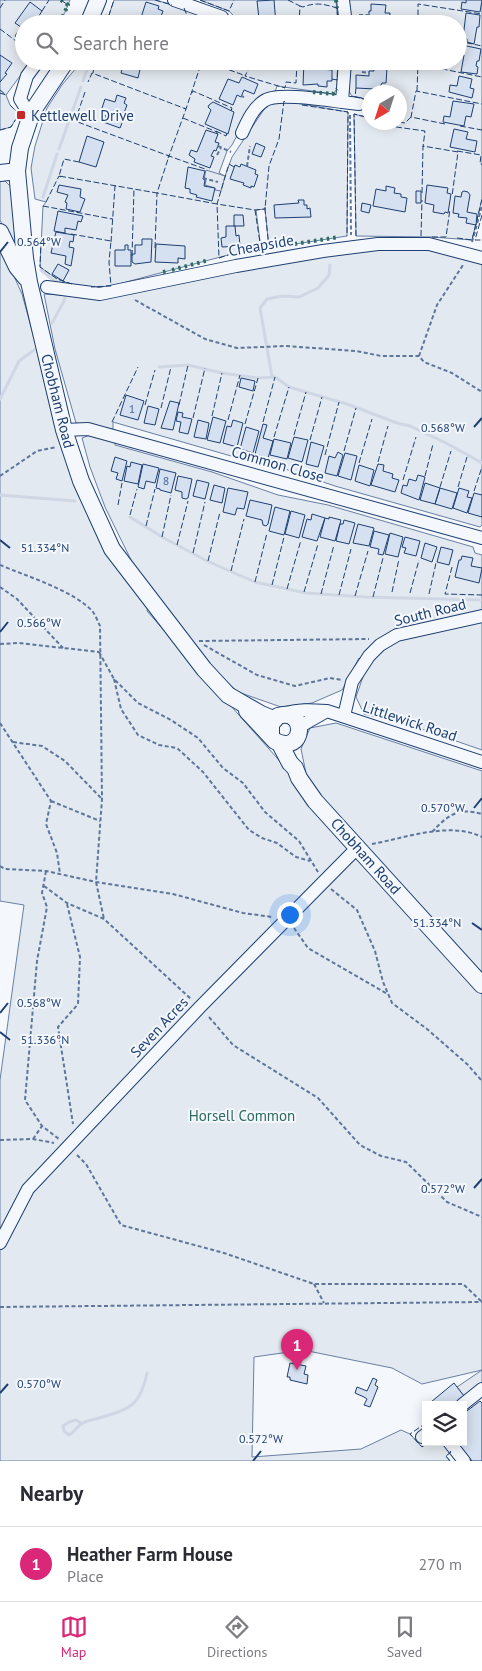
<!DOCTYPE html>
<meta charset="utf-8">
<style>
body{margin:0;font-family:"PT Sans",sans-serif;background:#f7f7f7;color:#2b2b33}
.controls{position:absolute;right:15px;bottom:15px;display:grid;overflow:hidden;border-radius:0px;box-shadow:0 2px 12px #0003}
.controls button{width:45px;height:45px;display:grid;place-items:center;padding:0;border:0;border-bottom:1px solid #e1e1e2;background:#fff;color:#2b2b33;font:25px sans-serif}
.compass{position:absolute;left:362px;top:85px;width:45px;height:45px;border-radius:50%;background:#fff;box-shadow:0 2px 12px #0003;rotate:219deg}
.you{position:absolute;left:289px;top:914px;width:18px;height:18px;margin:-12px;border:4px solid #fff;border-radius:50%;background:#1a73e8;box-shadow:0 0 0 8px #1a73e833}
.badge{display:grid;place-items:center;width:32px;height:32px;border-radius:50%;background:#db2777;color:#fff;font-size:16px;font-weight:700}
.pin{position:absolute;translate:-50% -41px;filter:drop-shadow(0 1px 2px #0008)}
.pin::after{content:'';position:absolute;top:26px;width:18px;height:15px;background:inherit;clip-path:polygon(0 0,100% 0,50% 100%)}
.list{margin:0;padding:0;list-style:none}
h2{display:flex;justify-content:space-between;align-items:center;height:65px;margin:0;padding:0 20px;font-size:21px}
h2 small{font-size:16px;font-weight:400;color:#7c7c81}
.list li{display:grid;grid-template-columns:32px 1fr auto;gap:15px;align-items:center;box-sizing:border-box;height:75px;padding:0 20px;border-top:1px solid #e1e1e2}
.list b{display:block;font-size:19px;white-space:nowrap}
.list p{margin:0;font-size:16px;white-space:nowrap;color:#7c7c81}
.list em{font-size:16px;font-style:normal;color:#7c7c81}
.icon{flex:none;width:28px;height:28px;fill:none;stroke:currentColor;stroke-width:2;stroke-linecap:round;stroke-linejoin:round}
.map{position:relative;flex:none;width:482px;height:1461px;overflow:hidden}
.search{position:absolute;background:#fff;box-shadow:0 2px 12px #0003;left:15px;right:15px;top:15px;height:55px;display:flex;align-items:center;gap:12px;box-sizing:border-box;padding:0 18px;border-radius:28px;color:#7c7c81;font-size:19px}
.sheet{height:140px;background:#fff}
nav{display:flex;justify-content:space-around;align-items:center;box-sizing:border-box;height:70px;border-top:1px solid #e1e1e2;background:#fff;font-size:14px;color:#7c7c81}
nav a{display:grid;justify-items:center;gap:2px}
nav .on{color:#db2777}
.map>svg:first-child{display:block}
.green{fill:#e3e9f0;stroke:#687fa3}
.parking{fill:#e3e8f0;stroke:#687fa3}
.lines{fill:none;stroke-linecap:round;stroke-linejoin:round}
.stream{stroke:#cfd7e4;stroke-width:3}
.building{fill:#d5e0f0;stroke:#1d3f73}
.minor-casing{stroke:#1d3f73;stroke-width:14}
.major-casing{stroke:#1d3f73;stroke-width:18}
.path{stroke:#5e769c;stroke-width:2;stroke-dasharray:4 2.5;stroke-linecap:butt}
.minor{stroke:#f4f7fb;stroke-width:12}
.major{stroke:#f4f7fb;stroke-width:16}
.hedge{stroke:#2c6c60;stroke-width:4;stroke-dasharray:2.5 4;stroke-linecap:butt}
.fence{stroke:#1d3f73;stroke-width:1;stroke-dasharray:6 2.5;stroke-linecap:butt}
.ticks{fill:none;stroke:#1d3f73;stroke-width:2}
.poi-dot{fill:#c62828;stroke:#f4f7fb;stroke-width:2}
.labels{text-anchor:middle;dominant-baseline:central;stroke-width:4;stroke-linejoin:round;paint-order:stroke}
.number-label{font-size:12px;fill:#4b6792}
.poi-label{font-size:15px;fill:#1d3f73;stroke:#f4f7fb;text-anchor:start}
.street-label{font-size:15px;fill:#1d3f73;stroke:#f4f7fb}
.park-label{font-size:15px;fill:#2c6c60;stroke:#f4f7fb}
.ticks-label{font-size:12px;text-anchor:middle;fill:#1d3f73;stroke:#f4f7fb;stroke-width:4;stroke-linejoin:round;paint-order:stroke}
</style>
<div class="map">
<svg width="482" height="1461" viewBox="0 0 482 1461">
<rect width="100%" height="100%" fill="#f4f7fb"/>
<path class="green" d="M0,0H70C67,7 64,19 56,21L49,16L44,24H24V61H31L6,95L10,105L19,114L11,127L0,130Z
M114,0H155L185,8L224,24H106Z
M200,0H336L338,24H242L229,11Z
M347,0H482V199L472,240L432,237L356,236L354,114L369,118L370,122H400V92H370L369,100L352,96L348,90L352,61H458V24H350Z
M82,61H338L337,89L333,94L277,86L275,92L241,128L232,145L227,151L219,173L225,176L232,157L267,105L284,101L348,112L347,236L269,248L265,209L256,210L261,249L228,255L111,286C80,289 65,286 40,267L43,206L46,202L35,199L31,168L35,146L47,108L62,85Z
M0,179L5,181L12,188L16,248H13L0,220Z
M0,245L22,294L67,458L148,606L147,611L292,775L306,773L301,749L310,728L336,723L482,771V1370L422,1384L392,1368L303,1350L254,1357L252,1457L361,1449L401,1430L410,1434L422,1447L428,1442H444L451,1452L446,1456L450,1461H0V1080L24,905L0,901Z
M428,247L482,263V525L480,527L335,486L285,469L252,462L113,422V429L76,423L55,349L44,294L95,297L233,270L376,248Z
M93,434L114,438L115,445L212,472L278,495L328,505L473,547L475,553L482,555V750L410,725L364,714L356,697L367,665L359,658L342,690L312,703L281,707L238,692L213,669L134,566L105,507L90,467L82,438Z"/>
<path class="parking" d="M206,170L225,176L221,191L215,190V188L205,185L206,180L204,179Z
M482,1370V1398L478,1392L464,1396L457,1387Z"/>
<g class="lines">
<path class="stream" d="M103,24L106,15
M83,81L90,61
M59,149L81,87
M43,197L57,154
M41,270L52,279L63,284
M52,323L64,301L66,293
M159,367L188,365L222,373L258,378L275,377L289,387L347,404L397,423L410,426L446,443L482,463
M272,377L260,308L267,299L282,296L299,297L318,288L329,275L330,265
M0,399L19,361L34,350
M0,495L75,501
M130,517L164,538L207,561L255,582L306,593L365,597L482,600
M81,1423L76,1420L69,1422L63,1426L64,1431L69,1435C75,1432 78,1425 83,1423C88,1420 94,1420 99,1418C129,1409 140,1407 147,1373"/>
</g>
<path class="building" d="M274,0L276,24H262V19H259L257,1Z
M466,0H482L480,12L461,9L462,2L466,3Z
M30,2L42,11L34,24H24V39L22,42L15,36L21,27L15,23Z
M146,2L159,6L158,9L163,11L159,22L164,24H139Z
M371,4L386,5L385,13H390L389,21H386V24H365L367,16H369V11H371Z
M466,13L480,15L479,27H477L474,44L467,42V39L463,38Z
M462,45L481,49L479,61H477L476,66L478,67L477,74L461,72L464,55H460Z
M0,55L12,63L5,73L7,74L0,82Z
M124,61H142L138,78L121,73Z
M231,61H240L237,69L229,67Z
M248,61H265L259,70Z
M304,61H310V68L332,70V81H327V87L318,86V84L303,85Z
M374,61L387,62L386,63L389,64V68H387L386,83H382L380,87L375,89L356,88V75L369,76V71H374Z
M459,76L472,79L470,88L474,89L472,98L449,92L450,85L457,86Z
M242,77L258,84L254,94L244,90L241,97L237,95L233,105L219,99L228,79L239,83Z
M117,95L126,98L124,103L127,105L124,113L121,112L119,116L124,118L120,128L103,122L106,116L102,114L104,109L102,108L105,99L115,102Z
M453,101L474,104L471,117L466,116L464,126L443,122L444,116L450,117Z
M213,102L234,112L228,134L205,124L211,110L208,107L209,105Z
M454,129L468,132L466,139L477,141L475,152L450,147Z
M206,130L218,134L215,142L219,143L216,151L214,150L211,156L214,157L210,168L194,162L195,159L189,155L191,150L197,152Z
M87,136L104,142L96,167L79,162Z
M256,143L265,147L261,157L252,154Z
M241,164L256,170L255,174L258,175L254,187L251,186V188L243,185L244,183L230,179L235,165L240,167Z
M188,167L205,171L203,179L205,180L204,186L215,188L212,201L196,197L197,195L190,193V189L185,188Z
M59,185L81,189L80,197L85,199L80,212L66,209L67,203L65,202L68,195L57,192Z
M427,185L448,188L447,193L451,194L448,213L445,212L444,214L433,212L434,205L425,203Z
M386,186L395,188L394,193L401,194V197L407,198L405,212L373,206L376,189L386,191Z
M416,191H421V203H416Z
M464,191L468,192L470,195L467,212L477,214L476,225L466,223L467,218L458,217L459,214L453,213L455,196L461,197L462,192Z
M298,200H304V205H307V209L310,208L311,217L275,218L274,205L299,203Z
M362,203L371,205L369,213L361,211Z
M58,211L83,216L81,222L78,221L76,230L65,228V233L54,231Z
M234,215H243L244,226H234Z
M226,226H235L236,236L239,235L240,246L222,247L221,238L226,237Z
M56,232L74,235L73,242L70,241L69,247L74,248L71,266L65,264L66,256L51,253Z
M142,239H152L151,262L135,264L132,262V254H135V245H142Z
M156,244L185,246V259L178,258V263L155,262Z
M125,245H128V250H131V266H115V250H125Z
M58,264L69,270L63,281L52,274Z
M241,378L255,381L253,391L239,387Z
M126,395L144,401L138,420L120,415Z
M170,401L179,403L173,430L161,428Z
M148,406L159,409L155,425L144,423Z
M178,412L183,413L182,417L192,419L188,434L179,432L181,422L176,421Z
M213,417L226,421L220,443L207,440Z
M198,420L209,423L206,439L194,437Z
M233,420L243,423L237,447L223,443L227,426L231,427Z
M263,424L267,425L263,438L273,441L268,458L255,454Z
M246,427L259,431L253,453L240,449Z
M294,437L308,440L302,462L288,458Z
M274,439L291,443L287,459L270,455Z
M311,442L324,446L318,467L306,464Z
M338,452L343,455L337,476L325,473L329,456L335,458Z
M345,453L357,456L351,480L338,476Z
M115,457L127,461L122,481L116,479L118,473L111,471Z
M131,462L142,465L138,484L124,481L127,466L130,467Z
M143,464L159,468L155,483L146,481L144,489L138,487Z
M378,464L384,465L383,471L393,474L392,478L399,480L395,492L371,485Z
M359,465L374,470L370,486L355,481Z
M160,469L176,473L171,493L160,490V489L156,488Z
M418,475L425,477L419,500L401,493L403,485L407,486L409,479L416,481Z
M178,476L192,479L188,498L186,499L182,498V492L175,490Z
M197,480L209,483L205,499L193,496Z
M425,483L440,488L435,504L420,500Z
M214,485L225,488L222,503L210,500Z
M228,488L248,492L244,509L237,508L235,515L223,512Z
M440,488L457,493L452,509L435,504Z
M459,488L469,491L467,497L472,498L467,513L453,508Z
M474,493L482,495V517L468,513Z
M250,500L272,505L268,524L266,526L263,525L262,520L246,516Z
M275,507L290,511L284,535L269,531Z
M291,511L305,515L299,538L285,534Z
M312,514L325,518L317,541L302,537L307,519L311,520Z
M329,517L341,520L335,541L320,537L325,518L329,519Z
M344,520L355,523L349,544L336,541L340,524H343Z
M358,524L374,528L369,546L353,543Z
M374,531L389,535L383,555L378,554L379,549L370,547Z
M390,533L403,537L398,557L385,554Z
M405,537L420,541L416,556L404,553L406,548L402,547Z
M425,543L437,547L432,562L421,558Z
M441,547L453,550L449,565L437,562Z
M462,556L473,558L471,566L482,568L479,583L455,577L459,560H461Z
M290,1363L306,1366L304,1374L308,1375L307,1384L290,1380V1377H287Z
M373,1378L377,1380L375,1385L378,1387L370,1407L364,1405L367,1399L364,1397L355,1393L357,1387L367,1391Z
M454,1383L464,1396L452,1405H434L431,1402Z
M480,1401L482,1403V1461H472L457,1442H463V1414Z"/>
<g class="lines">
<g class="minor-casing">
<path id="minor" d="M174,0L222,17
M343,0L346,24
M65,24L66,22
M342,102L359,104
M32,112L25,107L20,99L27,76L38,61
M242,133C247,122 253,108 264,101C276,92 326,100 342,102L345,61
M47,287L100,294L236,266L323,251L378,244H429L482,258
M64,430L88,429L482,538
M283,714C298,709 312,710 327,711L482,762
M344,716L352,682L369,656L380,645L397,635L482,616
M299,727L327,711
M0,1243L28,1189L200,1007L358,847
M462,1405L482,1389
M422,1437L426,1434
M449,1442L464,1461"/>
</g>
<g class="major-casing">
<path id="major" d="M88,24L98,0
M66,61L32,112L20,148L17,171L25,258L29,282L64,430L81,481L112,549L204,669L228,695L261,714L273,719
M0,173L17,171
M0,232L17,267L26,278
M247,711L275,741C305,756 308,707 278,716L271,724V735
M280,744L290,763L295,768L299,778L315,801L482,985"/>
</g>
<path class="path" d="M359,15H369
M362,72L369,73
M241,96L244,97
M350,115L351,235
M218,146L231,152
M217,155L221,148
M247,166L250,146
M203,178L218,182
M472,242L482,206
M231,246L232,254
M135,300L205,339L237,348L286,346L356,351L381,356H419L424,362L452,373L482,392
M419,356L437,305L463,265
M0,476L37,451L57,447
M0,565C26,576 75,591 93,612C96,616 98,622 100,626L102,799L96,882L104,919
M0,587L17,599L63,648
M199,641L369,639
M0,644L19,643L99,652
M204,645L257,675L295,686L330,678L342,680
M99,652L114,679L138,703L171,720L198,738L223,768L243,783L265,812L299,841L318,872
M114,679L121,709L138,735L159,745L177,748L203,772L249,830L262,838L277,843L296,857L310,861
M0,723L51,801L46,824L57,853L60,874
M13,742L42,746L65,761L102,799
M51,801L100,821
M432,832C448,815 458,807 482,814
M372,844C405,838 450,821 482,837
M0,866L5,869L46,871L96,882L173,894L243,913L272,917
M46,871L42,893L47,907L37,961L25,1100L42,1126L59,1139
M44,886L67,903L104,919L191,999
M331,889L357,910L375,951L383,982L392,1003L427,1029L467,1064L482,1081
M67,904L80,957L78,1004L58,1027L73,1124
M294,928L308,948L389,995
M209,1017L233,1045L318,1098L360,1145L381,1156L406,1162L447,1202L482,1217
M33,1139L42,1126
M0,1140L33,1139L54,1143
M77,1155L86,1164L121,1225L224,1253L314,1284H463L482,1302
M314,1284L324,1303
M0,1307L482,1302"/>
<use href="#minor" class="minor"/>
<use href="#major" class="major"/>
<path class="hedge" d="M336,0L337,8
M44,24L49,16L56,21L62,18L68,5L61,0
M313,92L333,94L337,89
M269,248L339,237
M172,270L209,260
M163,272L169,271"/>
<path class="fence" d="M61,0L68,5
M155,0L172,5
M200,0L229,11L234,0
M288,0L300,6
M0,8L5,0
M184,8L188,18L186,24
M42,11L49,0
M106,24L114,0
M299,24L300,6L303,7C316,2 324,4 337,8L338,24
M418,24V4L482,14
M0,29L24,47
M458,41L482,46
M205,61L246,76
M384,62L418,64V61V64L420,65
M251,65L245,76L285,88L286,82L296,83L297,61
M93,73L95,61
M332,79L337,80L338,61
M356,88L355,97L370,100
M0,90L6,95L0,93
M417,91L418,64L482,77
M85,92L75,121L169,156L186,109L92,73L88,82
M192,93L193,91L232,108L231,111
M302,105L348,112L347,236
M184,108L186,109L202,61
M183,118L217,132V134
M382,122V125L425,131L423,147
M399,122L405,123L411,117
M445,124L411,117L416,91L482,104
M460,126L482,130
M0,130L11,127L19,114L10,105
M216,131L226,136L227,133
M457,151L481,155L480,164H482
M168,158L169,156L205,169V171
M79,162L64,159L59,176L157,193L169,156L167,155
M234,167L229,164L217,204L255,210L265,209V207
M422,193L423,146L458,152L452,196
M46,202L59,176L61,177
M43,206L112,219V218
M482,215L475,240H482
M71,234L111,241L109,262L111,286L91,287
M356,236L354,114L370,118
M421,236L422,200
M432,237H446L450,209
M457,238L472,240L482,199
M41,239L40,267L57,279L72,284
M111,242L115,186H117
M155,248L157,193L217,204L219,258
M269,248L265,209L269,166L279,139L284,101L285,102
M244,252L261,249L255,210H253
M132,256L134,189
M219,258L228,255
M145,405L155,370
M179,405L188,365
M161,408L171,367
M212,416L222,373
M193,418L205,368
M228,420L240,375
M112,422L138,367
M263,422L275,377
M245,424L258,378
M294,435L306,392
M274,437L289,387
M310,440L322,397
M344,451L356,408
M325,455L339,402
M378,462L388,426
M359,463L372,419
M425,476L433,444
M403,480L416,437
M440,487L451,451
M458,487L467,457
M474,491L482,467
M118,505L122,483
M130,515L137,489
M146,526L155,489
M162,537L171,495
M177,545L188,501
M193,553L205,502
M208,561L220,512
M452,567L445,594L482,595
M231,571L244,519
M255,582L267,533
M272,585L284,537
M287,589L301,540
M304,592L318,544
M392,592L399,559
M410,593L419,560
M321,594L334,545
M429,594L436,563
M339,595L351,549
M355,596L368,551
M373,597L383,558
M426,1423L410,1434L422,1447L428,1442
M450,1451L451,1452L446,1456L450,1461"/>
</g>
<path class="ticks" d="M0,252L8,242M474,427L482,418M0,540L10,548M0,632L8,622M474,808L482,798M472,923L482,930M0,1013L8,1003M0,1032L10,1040M474,1188L482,1179M0,1393L8,1384M253,1461L261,1451"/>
<rect class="poi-dot" x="16" y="110" width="10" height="10" rx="2.5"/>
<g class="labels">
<g class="number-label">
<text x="132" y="408">1</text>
<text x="166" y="480">8</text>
</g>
<g class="poi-label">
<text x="31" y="115">Kettlewell Drive</text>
</g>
<g class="street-label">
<text transform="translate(261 245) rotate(-10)">Cheapside</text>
<text transform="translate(58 401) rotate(76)">Chobham Road</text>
<text transform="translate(278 464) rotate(16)">Common Close</text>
<text transform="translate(430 612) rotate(-14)">South Road</text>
<text transform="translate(410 721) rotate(18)">Littlewick Road</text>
<text transform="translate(366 856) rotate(48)">Chobham Road</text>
<text transform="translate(159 1027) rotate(-47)">Seven Acres</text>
</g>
<g class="park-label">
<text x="242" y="1115">Horsell Common</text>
</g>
</g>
<g class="ticks-label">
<text x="39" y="246">0.564°W</text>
<text x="443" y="432">0.568°W</text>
<text x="45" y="552">51.334°N</text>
<text x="39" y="627">0.566°W</text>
<text x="443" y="812">0.570°W</text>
<text x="437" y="927">51.334°N</text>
<text x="39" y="1007">0.568°W</text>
<text x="45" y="1044">51.336°N</text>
<text x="443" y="1193">0.572°W</text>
<text x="39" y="1388">0.570°W</text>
<text x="261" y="1443">0.572°W</text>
</g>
</svg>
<div class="controls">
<button><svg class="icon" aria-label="layers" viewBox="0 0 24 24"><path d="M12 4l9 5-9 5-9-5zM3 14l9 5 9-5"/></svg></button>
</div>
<svg class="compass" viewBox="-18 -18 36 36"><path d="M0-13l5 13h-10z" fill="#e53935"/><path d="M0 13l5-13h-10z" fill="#7c7c81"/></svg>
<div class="you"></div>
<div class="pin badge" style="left:297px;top:1370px">1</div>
<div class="search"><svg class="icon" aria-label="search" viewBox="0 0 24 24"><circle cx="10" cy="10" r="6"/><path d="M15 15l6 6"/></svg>Search here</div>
</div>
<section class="sheet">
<h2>Nearby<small></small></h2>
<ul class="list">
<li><span class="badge">1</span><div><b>Heather Farm House</b><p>Place</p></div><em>270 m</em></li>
</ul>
</section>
<nav>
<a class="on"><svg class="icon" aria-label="map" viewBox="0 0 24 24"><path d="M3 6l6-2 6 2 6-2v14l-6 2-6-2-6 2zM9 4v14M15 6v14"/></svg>Map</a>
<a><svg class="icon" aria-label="directions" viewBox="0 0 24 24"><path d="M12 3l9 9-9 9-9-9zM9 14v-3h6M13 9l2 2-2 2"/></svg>Directions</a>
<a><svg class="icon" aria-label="saved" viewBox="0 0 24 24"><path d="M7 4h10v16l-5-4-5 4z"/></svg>Saved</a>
</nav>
